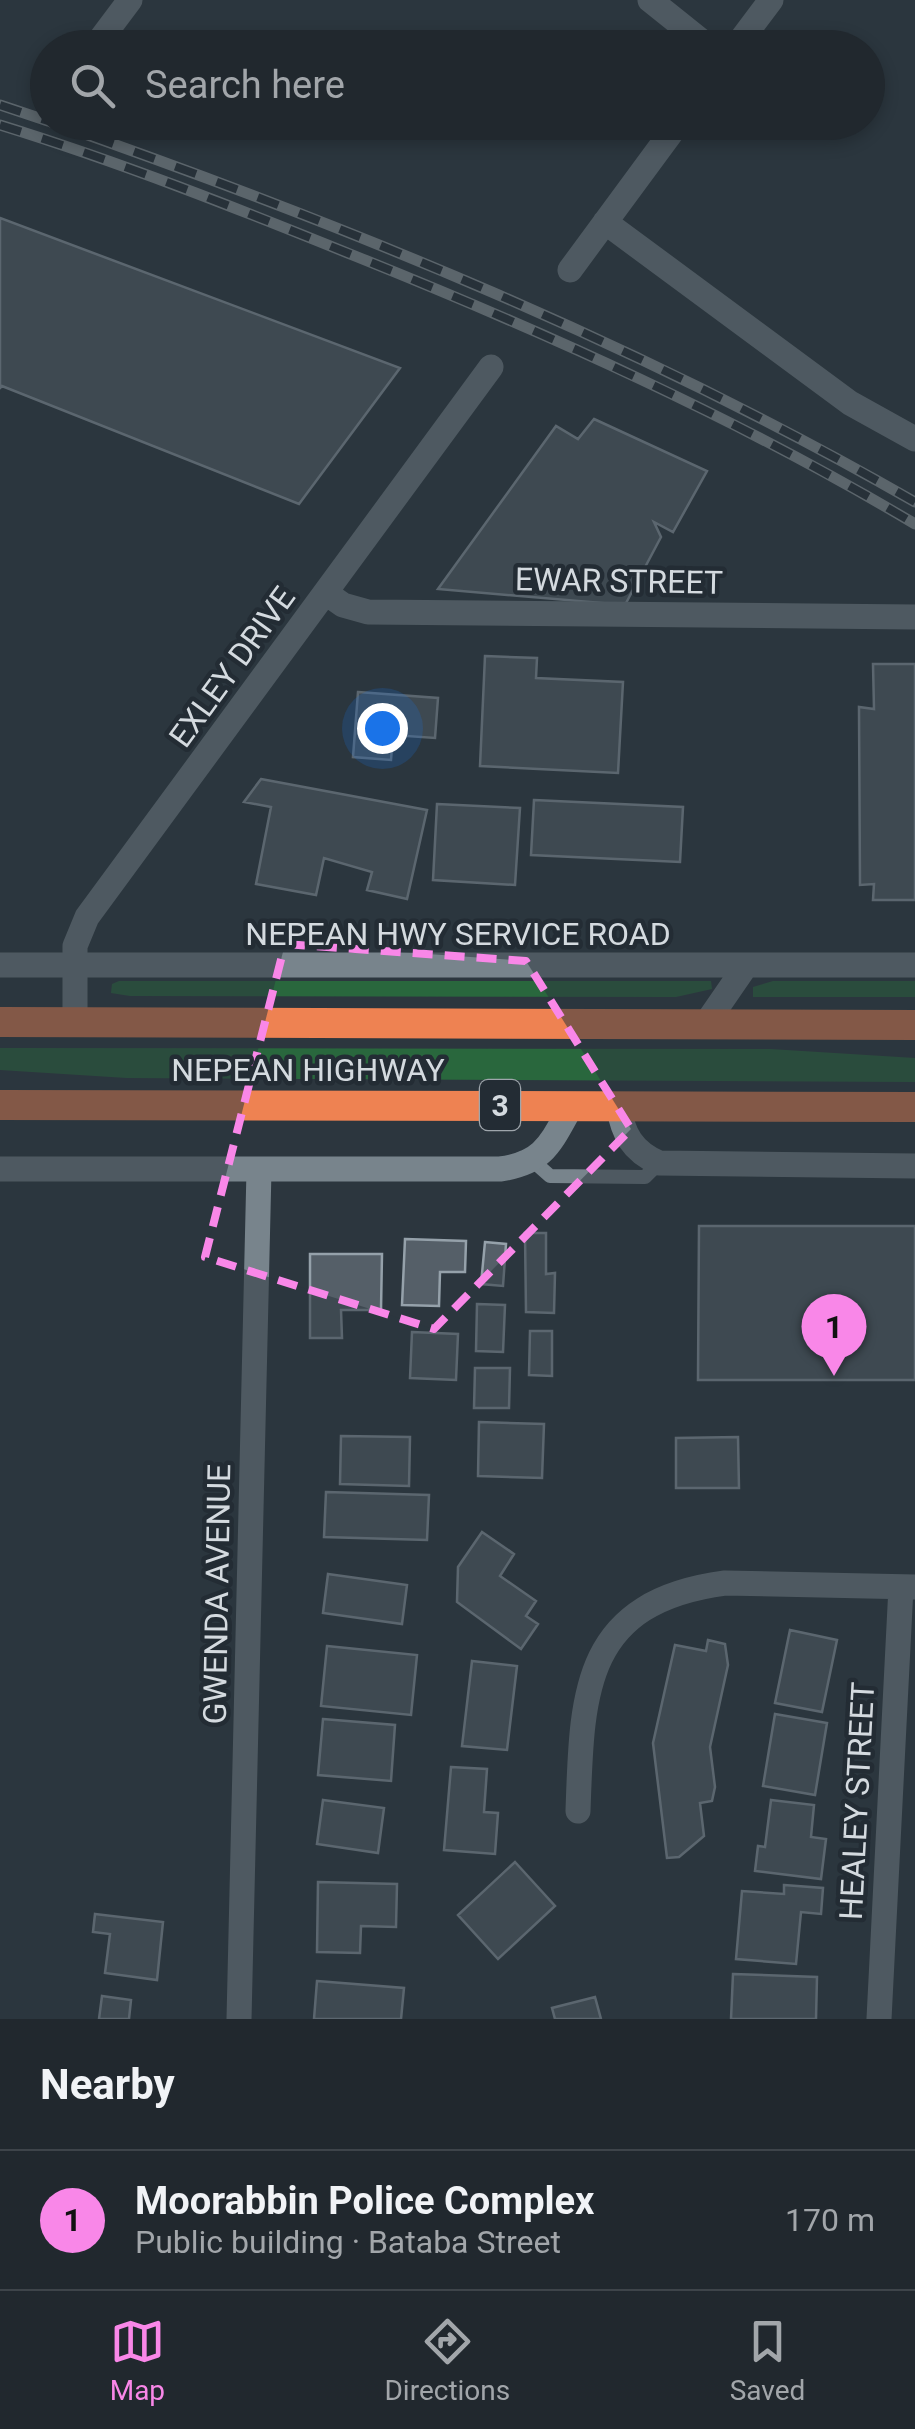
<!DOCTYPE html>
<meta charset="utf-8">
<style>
body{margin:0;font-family:Roboto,sans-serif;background:#2d343a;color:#f1f3f6}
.you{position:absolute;left:382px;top:728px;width:35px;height:35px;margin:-25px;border:8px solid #fff;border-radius:50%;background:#1a73e8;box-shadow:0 0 0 15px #1a73e833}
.badge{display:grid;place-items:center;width:65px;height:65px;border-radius:50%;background:#f987e8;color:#111;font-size:32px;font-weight:700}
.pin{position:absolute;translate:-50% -82px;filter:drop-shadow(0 2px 5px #0008)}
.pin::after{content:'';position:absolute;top:52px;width:35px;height:30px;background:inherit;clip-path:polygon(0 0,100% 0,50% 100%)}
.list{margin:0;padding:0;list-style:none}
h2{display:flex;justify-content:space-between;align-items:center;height:130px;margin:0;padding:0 40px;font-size:42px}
h2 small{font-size:32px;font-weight:400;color:#a2a6aa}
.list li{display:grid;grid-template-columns:65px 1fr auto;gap:30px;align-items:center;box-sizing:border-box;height:140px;padding:0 40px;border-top:2px solid #3e444a}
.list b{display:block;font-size:38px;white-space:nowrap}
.list p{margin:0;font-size:32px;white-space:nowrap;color:#a2a6aa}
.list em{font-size:32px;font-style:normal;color:#a2a6aa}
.icon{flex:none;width:55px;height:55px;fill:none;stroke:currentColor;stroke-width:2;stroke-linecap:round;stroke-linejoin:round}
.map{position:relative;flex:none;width:915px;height:2019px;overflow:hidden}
.search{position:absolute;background:#21282e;box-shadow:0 5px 15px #0003;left:30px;right:30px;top:30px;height:110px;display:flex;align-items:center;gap:25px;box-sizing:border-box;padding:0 35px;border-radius:55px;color:#a2a6aa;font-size:38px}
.sheet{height:270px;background:#21282e}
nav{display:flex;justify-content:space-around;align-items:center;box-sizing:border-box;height:140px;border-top:2px solid #3e444a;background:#21282e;font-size:28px;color:#a2a6aa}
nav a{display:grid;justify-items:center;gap:5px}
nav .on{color:#f987e8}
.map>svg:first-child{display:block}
.green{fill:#29673d}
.building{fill:#555f68;stroke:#95a1aa;stroke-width:2.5}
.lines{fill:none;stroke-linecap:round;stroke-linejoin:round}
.lane{stroke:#78848c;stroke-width:14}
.street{stroke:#78848c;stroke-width:25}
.highway{stroke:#ee8252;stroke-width:30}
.rail-casing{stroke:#959da3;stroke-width:11}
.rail{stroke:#232c34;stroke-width:8;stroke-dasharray:22;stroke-linecap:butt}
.marked{fill:none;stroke:#f987e8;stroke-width:8;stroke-dasharray:20 12;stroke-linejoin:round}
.labels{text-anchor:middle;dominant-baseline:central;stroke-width:9;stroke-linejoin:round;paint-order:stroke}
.shield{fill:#232c34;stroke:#9fa6ac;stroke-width:2.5}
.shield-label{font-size:30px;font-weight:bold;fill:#d4dadf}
.street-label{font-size:32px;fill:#d4dadf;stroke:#232c34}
</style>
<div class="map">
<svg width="915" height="2019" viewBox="0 0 915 2019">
<rect width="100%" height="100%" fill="#2c363e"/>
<path class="green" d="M119,981H711L712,989L676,997L130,996L111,993L112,984Z
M773,981H915V997H753V987Z
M0,1048L770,1049L915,1058V1082L127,1078L0,1070Z"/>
<path class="building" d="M0,218L400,368L299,504L2,386L0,388Z
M594,419L707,471L673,532L654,522L661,537L625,605L438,589L556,426L578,439Z
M485,656L537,658L536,678L623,682L618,773L480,766Z
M873,664H915V900H873L874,884L860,885L859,707L874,709Z
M358,692L438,698L435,738L393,735L391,760L353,757Z
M261,779L427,810L407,899L367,890L372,872L324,858L316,895L256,884L271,807L244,802Z
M534,800L683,807L680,862L531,855Z
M437,804L520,808L515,885L433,880Z
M699,1226H915V1380H698Z
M525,1233H546V1274L555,1273L554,1313L526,1312Z
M405,1239L466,1241L465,1272H440L439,1306L402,1305Z
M485,1242L506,1244L503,1286L481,1284Z
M310,1254H382L381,1310H341L342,1338H310Z
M477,1304L505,1305L503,1352L476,1351Z
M530,1331H552V1376L529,1375Z
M412,1332L458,1334L456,1380L410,1378Z
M475,1368H510L509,1408H474Z
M479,1422L544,1424L542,1478L478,1476Z
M341,1436L410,1437L409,1486L340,1484Z
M738,1437L739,1488H676V1438Z
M326,1492L429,1495L427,1540L324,1537Z
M482,1532L514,1554L500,1576L536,1601L526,1616L538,1624L521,1649L457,1602L458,1567Z
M328,1574L407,1585L402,1624L323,1613Z
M790,1630L837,1640L822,1712L775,1703Z
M708,1640L725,1644L728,1665L710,1747L715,1787L712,1801L700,1803L704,1836L679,1857L667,1858L653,1743L675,1645L706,1651Z
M327,1646L417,1655L411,1715L321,1706Z
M472,1661L517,1666L507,1750L462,1746Z
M775,1714L827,1723L815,1795L763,1786Z
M323,1719L395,1725L391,1781L318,1775Z
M451,1767L487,1769L484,1812L498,1813L495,1854L444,1850Z
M323,1800L384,1808L378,1853L317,1844Z
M771,1800L814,1805L811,1837L826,1839L821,1879L755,1871L758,1846L765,1847Z
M515,1862L555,1906L498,1959L458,1915Z
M318,1882L397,1884L396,1927L361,1926L360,1953L317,1952Z
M784,1885L823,1888L821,1914L801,1912L796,1964L736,1959L742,1891L784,1894Z
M95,1914L163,1922L157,1980L105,1973L110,1934L93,1932Z
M733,1974L817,1977L816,2019H731Z
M317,1981L404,1988L401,2019H314Z
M102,1996L131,2000L129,2019H99Z
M595,1997L601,2019H555L552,2008Z"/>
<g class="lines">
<path class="lane" d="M533,1161L550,1176L645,1177L659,1163"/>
<path class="street" d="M650,0L710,48
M94,48L130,0
M735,48L771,0
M605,222L850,403L915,439
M570,270L679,122
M326,593L343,605L368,612L915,617
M0,965H915
M75,1022V946L87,917L491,367
M705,1025L745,967
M618,1105C623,1134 632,1151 659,1163L915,1166
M0,1169H500C545,1163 551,1142 572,1105
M578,1811C582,1693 582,1602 725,1583L915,1587
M239,2019L259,1170
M879,2019L901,1587"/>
<path class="highway" d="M0,1022L915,1025
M0,1105L915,1107"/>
<g class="rail-casing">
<path id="rail" d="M0,105L48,121
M51,122C349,226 641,345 915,502
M0,125C120,162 239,209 355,256C547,333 737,418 915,524"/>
</g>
<use href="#rail" class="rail"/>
</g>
<path d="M0 0H915V2019H0ZM285,944L526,961L631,1129L434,1329L205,1257Z" fill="#2c363e" fill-opacity=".55" fill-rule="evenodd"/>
<path class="marked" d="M285,944L526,961L631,1129L434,1329L205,1257Z"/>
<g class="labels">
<rect class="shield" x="480" y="1080" width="40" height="50" rx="8"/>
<g class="shield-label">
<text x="500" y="1105">3</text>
</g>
<g class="street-label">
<text transform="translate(619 581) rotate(1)">EWAR STREET</text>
<text transform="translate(232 667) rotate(-54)">EXLEY DRIVE</text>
<text x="458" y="934">NEPEAN HWY SERVICE ROAD</text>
<text x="308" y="1070">NEPEAN HIGHWAY</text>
<text transform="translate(217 1594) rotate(-89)">GWENDA AVENUE</text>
<text transform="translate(857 1801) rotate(-87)">HEALEY STREET</text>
</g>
</g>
</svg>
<div class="you"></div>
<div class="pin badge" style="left:834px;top:1376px">1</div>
<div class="search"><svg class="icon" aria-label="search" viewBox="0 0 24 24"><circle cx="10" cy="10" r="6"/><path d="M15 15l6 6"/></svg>Search here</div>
</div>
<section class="sheet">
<h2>Nearby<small></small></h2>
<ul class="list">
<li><span class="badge">1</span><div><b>Moorabbin Police Complex</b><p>Public building · Bataba Street</p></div><em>170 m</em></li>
</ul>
</section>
<nav>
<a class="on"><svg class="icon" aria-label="map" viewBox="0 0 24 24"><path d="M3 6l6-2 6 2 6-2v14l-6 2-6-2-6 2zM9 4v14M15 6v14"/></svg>Map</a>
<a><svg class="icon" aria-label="directions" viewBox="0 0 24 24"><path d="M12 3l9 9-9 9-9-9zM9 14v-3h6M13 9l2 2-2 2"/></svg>Directions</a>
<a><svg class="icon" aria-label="saved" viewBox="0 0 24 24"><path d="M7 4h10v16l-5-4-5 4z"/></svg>Saved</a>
</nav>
